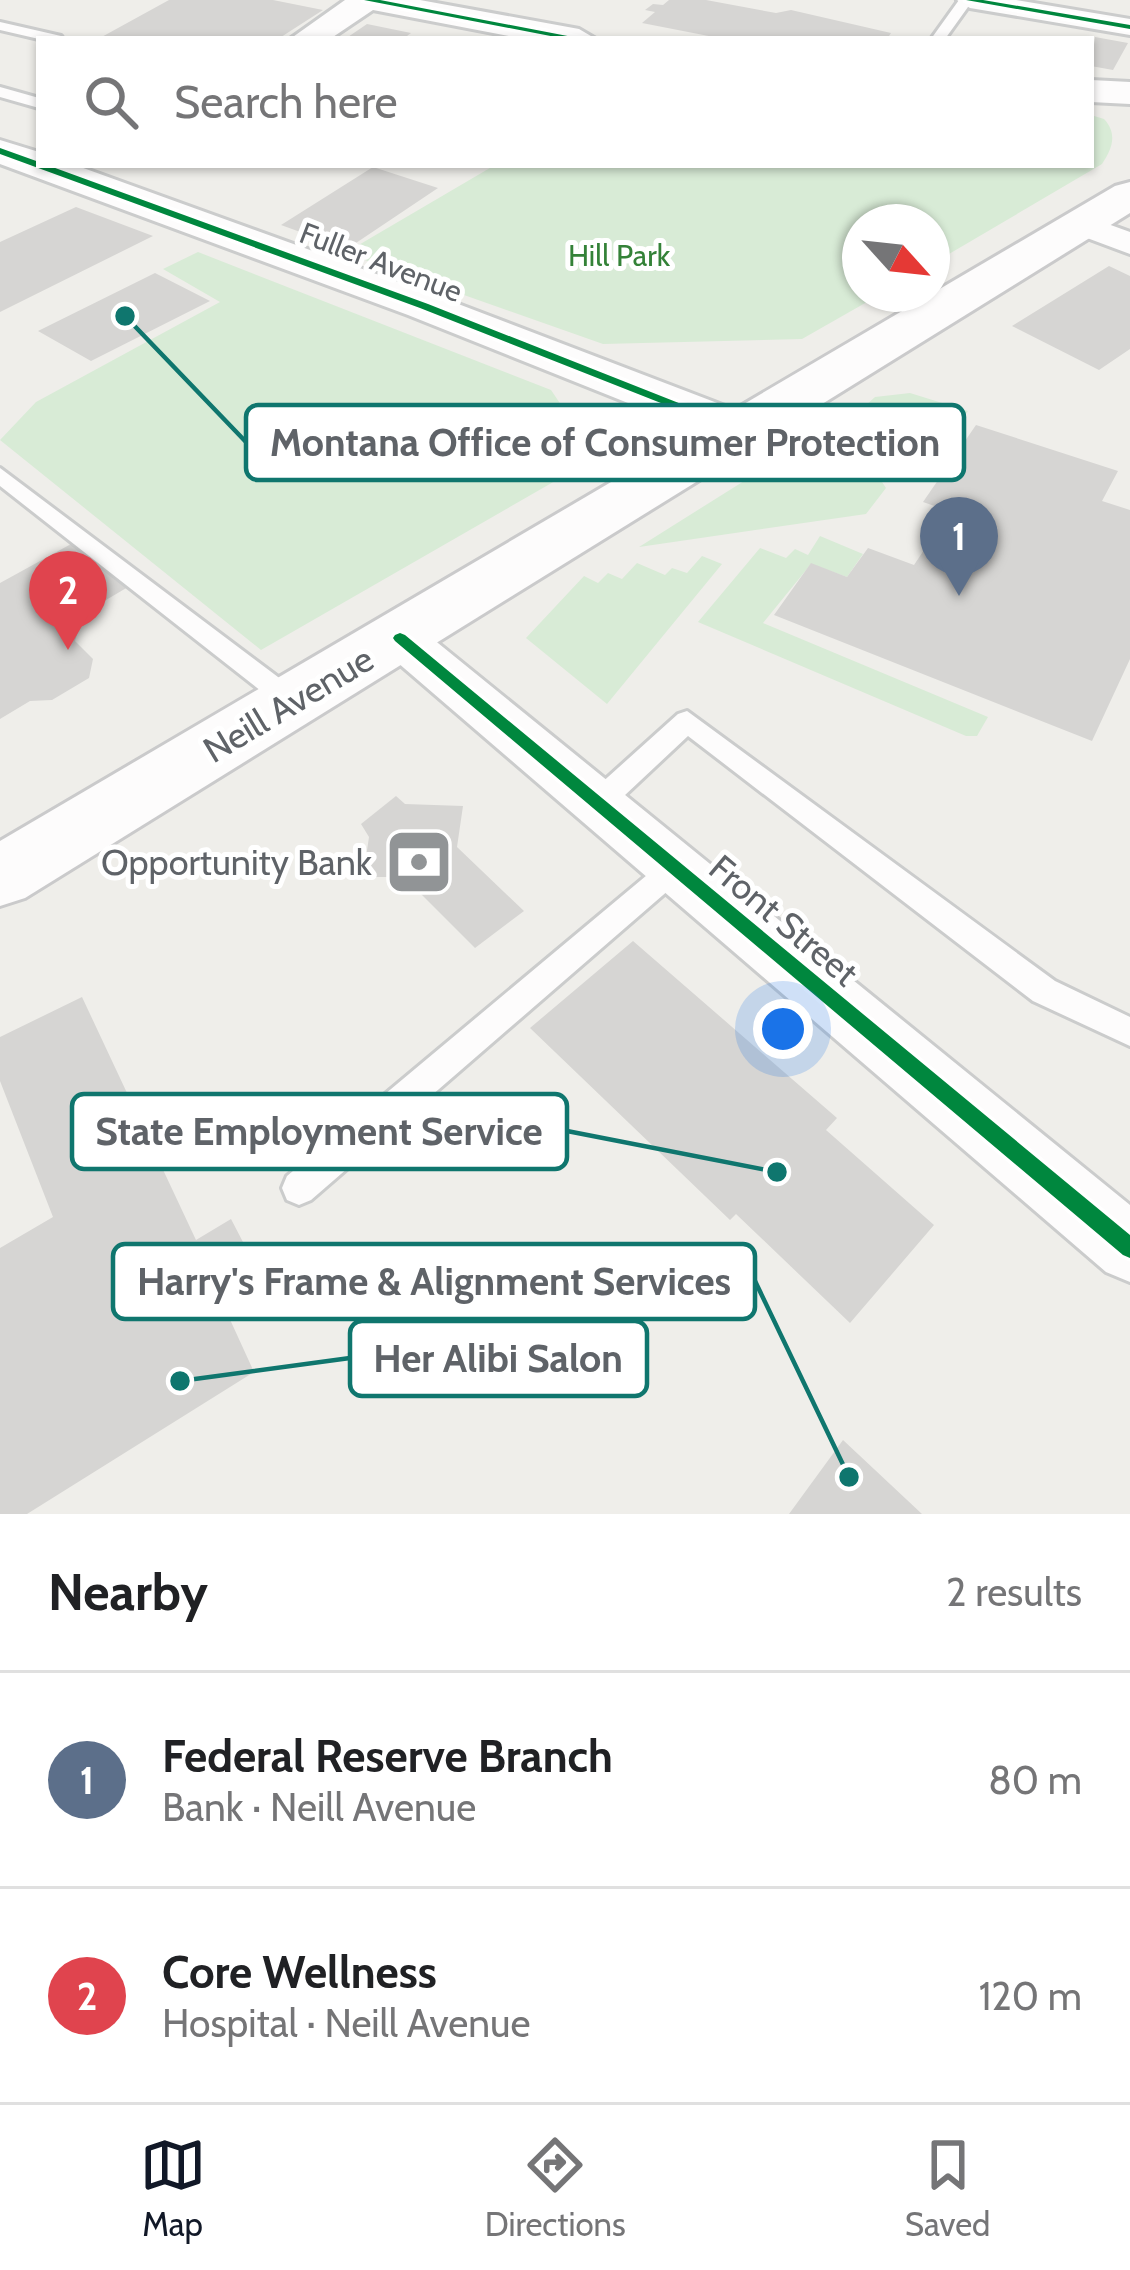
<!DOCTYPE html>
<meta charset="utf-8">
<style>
body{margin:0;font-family:Cabin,sans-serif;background:#f6f6f6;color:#202124}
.compass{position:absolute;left:842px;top:204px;width:108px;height:108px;border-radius:50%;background:#fff;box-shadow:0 3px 9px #0004;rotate:117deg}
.you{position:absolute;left:783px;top:1029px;width:42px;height:42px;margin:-30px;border:9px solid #fff;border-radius:50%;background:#1a73e8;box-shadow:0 0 0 18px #1a73e833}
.badge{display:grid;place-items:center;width:78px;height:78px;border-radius:50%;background:#111827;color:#fff;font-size:39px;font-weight:700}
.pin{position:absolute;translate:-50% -99px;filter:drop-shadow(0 3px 6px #0008)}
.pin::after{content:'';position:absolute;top:63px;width:42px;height:36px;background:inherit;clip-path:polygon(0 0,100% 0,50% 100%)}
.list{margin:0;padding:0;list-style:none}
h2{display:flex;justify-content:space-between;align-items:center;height:156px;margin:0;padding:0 48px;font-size:51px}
h2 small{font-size:39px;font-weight:400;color:#757577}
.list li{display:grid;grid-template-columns:78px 1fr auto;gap:36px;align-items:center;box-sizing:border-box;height:216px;padding:0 48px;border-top:3px solid #e0e0e0}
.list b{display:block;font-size:45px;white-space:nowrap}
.list p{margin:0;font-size:39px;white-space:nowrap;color:#757577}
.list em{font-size:39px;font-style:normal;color:#757577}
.icon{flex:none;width:66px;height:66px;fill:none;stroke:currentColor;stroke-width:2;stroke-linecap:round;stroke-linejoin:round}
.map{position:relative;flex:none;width:1130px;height:1514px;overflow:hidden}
.search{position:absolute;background:#fff;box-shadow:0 3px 9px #0004;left:36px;right:36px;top:36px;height:132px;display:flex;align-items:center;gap:30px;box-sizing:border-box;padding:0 42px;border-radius:0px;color:#757577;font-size:45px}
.sheet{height:588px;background:#fff}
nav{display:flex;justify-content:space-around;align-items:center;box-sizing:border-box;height:168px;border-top:3px solid #e0e0e0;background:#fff;font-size:33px;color:#757577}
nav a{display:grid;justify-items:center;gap:6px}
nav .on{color:#111827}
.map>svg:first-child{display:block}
.green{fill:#d8ebd6}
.building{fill:#d6d5d3}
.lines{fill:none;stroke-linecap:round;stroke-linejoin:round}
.service-casing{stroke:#cbcccc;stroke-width:6}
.minor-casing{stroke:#cbcccc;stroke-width:6}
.tertiary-casing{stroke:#cbcccc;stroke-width:6}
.secondary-casing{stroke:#cacacb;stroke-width:6}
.service{fill:#fdfcfc;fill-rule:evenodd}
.minor{fill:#fdfcfc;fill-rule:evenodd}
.tertiary{fill:#fdfcfc;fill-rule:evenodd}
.secondary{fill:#fdfcfc;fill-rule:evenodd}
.cycleway-casing{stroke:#fff;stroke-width:7}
.cycleway{fill:#00873e;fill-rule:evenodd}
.labels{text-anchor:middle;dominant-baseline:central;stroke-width:10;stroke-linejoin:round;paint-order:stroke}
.far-park-label{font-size:30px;fill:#348238;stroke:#fff}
.far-street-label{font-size:30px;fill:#5f6368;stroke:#fff}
.street-label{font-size:36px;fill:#5f6368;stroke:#fff}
.poi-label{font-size:36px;fill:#5f6368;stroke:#fff;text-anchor:end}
.leader{fill:none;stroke:#0f766e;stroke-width:4.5}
.callout-dot{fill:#0f766e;stroke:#fff;stroke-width:4.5}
.callout{fill:#fff;stroke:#0f766e;stroke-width:4.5}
.callout-label{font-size:39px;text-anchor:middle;font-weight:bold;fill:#5f6368}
</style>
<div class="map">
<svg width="1130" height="1514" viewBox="0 0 1130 1514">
<rect width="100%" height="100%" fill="#efeeea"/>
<path class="green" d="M1091,115L1104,119C1118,134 1112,149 1102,164L932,264V222H860V294H881L802,339L603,344L345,253L495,165H1091Z
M198,252L551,390L576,427V469L261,650L0,440L36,402L220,302L163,269Z
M910,393L968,411L917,482L865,406L875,397Z
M841,420L886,488L866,514L639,547Z
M820,536L863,554L847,577L811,564L763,623L988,717L977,736H966L698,622L760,548L786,558L795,549L808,555Z
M702,556L722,564L607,704L526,638L584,576L598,583L608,573L622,579L637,563L665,575L672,568L687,573Z"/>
<path class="building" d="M169,0H273L323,10L278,39H98Z
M669,0H706L776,13L791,10L891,33L887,39H724L642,23L655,12L645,10L653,4L663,5Z
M367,24L411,33L403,39H345Z
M1095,37L1128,43L1113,70L1091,66Z
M373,167L438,188L347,249L281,225Z
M76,207L153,236L0,312V242Z
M1109,266L1130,276V349L1099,370L1012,326Z
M155,273L210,301L91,361L38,331Z
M976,425L1118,471L1102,501L1130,510V659L1092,741L774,615L811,563L847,577L868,548L914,565L930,541L979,559L998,528L923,502Z
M71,544L128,587L84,613L75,641L93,659L89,678L52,700L30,701L0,719V583Z
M396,796L405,804L463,806L457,847L524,911L475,948L404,877H363L369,837L361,824Z
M633,941L837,1118L826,1130L934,1225L850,1323L736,1214L730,1220L530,1028Z
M82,997L196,1240L231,1219L244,1244L206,1267L254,1372L27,1514H0V1248L53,1217L0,1081V1037Z
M843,1440L922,1514H789Z"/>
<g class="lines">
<g class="service-casing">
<path id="service" d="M959,0H973L945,39H931Z
M0,22L61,36L63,39H39L0,30Z
M0,87L39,98V108L0,97Z
M0,468L302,695L306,702L302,709H284L0,486Z
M687,711L1055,981L1130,1017V1046L1033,1001L688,736L608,811H588L584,803L588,795L678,714Z
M675,856L685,860L689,868L685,876L311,1200L299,1205L287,1200L282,1188L287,1176L665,860Z"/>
</g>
<g class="minor-casing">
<path id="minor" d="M957,0H1016L1130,19V35L970,8Z
M1083,215L1130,232V254L1071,232L1066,225L1071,218Z
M400,621L417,626L1130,1205V1282L1106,1272L383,650L376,638L383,626Z"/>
</g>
<g class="tertiary-casing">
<path id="tertiary" d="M345,0H420L579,29L596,39H525L373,10L330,39H290Z
M1091,80L1130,82V104L1091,102Z
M0,140L39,152V165H75L440,297L759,419L766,430L759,441L741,445L723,441L408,315L0,164Z"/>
</g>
<g class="secondary-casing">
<path id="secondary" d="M1130,182V213L25,898L0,906V841L1115,186Z"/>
</g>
<use href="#service" class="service"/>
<use href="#minor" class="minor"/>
<use href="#tertiary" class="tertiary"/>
<use href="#secondary" class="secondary"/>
<g class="cycleway-casing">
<path id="cycleway" d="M364,0H380L583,39H566Z
M966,0H983L1130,25V29Z
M0,148L39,162V165H47L428,304L747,430L745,433H737L420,308L0,154Z
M400,633L405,635L1130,1235V1258L1123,1255L395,641L393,638L395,635Z"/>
</g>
<use href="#cycleway" class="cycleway"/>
</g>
<defs>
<g id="bank-square" transform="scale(3.45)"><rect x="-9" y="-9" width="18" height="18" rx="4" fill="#919496" stroke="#fff"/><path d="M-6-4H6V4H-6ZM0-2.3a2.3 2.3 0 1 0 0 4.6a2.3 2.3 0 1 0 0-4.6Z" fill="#fff"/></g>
</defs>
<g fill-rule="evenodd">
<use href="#bank-square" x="419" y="862"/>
</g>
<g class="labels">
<g class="far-park-label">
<text x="619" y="255">Hill Park</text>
</g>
<g class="far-street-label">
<text transform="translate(381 262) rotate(21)">Fuller Avenue</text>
</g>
<g class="street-label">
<text transform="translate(288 704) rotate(-31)">Neill Avenue</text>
<text transform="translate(784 920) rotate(40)">Front Street</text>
</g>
<g class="poi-label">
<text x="372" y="862">Opportunity Bank</text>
</g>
</g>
<path class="leader" d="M125 316L246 442M777 1172L567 1131M849 1477L755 1281M180 1381L350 1358"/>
<g class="callout-dot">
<circle cx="125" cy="316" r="12"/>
<circle cx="777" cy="1172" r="12"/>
<circle cx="849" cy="1477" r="12"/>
<circle cx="180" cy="1381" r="12"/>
</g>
<g class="callout">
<rect x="246" y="405" width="718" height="75" rx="12"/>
<rect x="72" y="1094" width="495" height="75" rx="12"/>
<rect x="113" y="1244" width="642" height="75" rx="12"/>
<rect x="350" y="1321" width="297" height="75" rx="12"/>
</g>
<g class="callout-label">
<text x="605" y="456">Montana Office of Consumer Protection</text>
<text x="319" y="1145">State Employment Service</text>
<text x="434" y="1295">Harry's Frame &amp; Alignment Services</text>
<text x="498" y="1372">Her Alibi Salon</text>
</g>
</svg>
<svg class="compass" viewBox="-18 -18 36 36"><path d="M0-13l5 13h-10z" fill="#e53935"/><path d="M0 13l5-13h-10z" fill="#757577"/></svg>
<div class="you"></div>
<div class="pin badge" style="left:959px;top:596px;background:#5c6f8a">1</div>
<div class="pin badge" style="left:68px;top:650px;background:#e0444e">2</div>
<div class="search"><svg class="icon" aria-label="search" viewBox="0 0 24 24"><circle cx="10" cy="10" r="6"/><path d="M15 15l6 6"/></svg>Search here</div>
</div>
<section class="sheet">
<h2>Nearby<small>2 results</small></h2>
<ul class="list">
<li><span class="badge" style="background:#5c6f8a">1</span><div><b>Federal Reserve Branch</b><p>Bank · Neill Avenue</p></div><em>80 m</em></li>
<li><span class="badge" style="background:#e0444e">2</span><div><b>Core Wellness</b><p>Hospital · Neill Avenue</p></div><em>120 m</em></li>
</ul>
</section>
<nav>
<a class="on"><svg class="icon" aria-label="map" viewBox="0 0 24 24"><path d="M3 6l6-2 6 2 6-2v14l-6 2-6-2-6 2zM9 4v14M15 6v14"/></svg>Map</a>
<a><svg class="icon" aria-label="directions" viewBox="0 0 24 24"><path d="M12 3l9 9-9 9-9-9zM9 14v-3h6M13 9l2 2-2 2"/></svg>Directions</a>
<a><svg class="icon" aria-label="saved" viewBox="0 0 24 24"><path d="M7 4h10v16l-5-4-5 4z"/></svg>Saved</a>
</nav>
